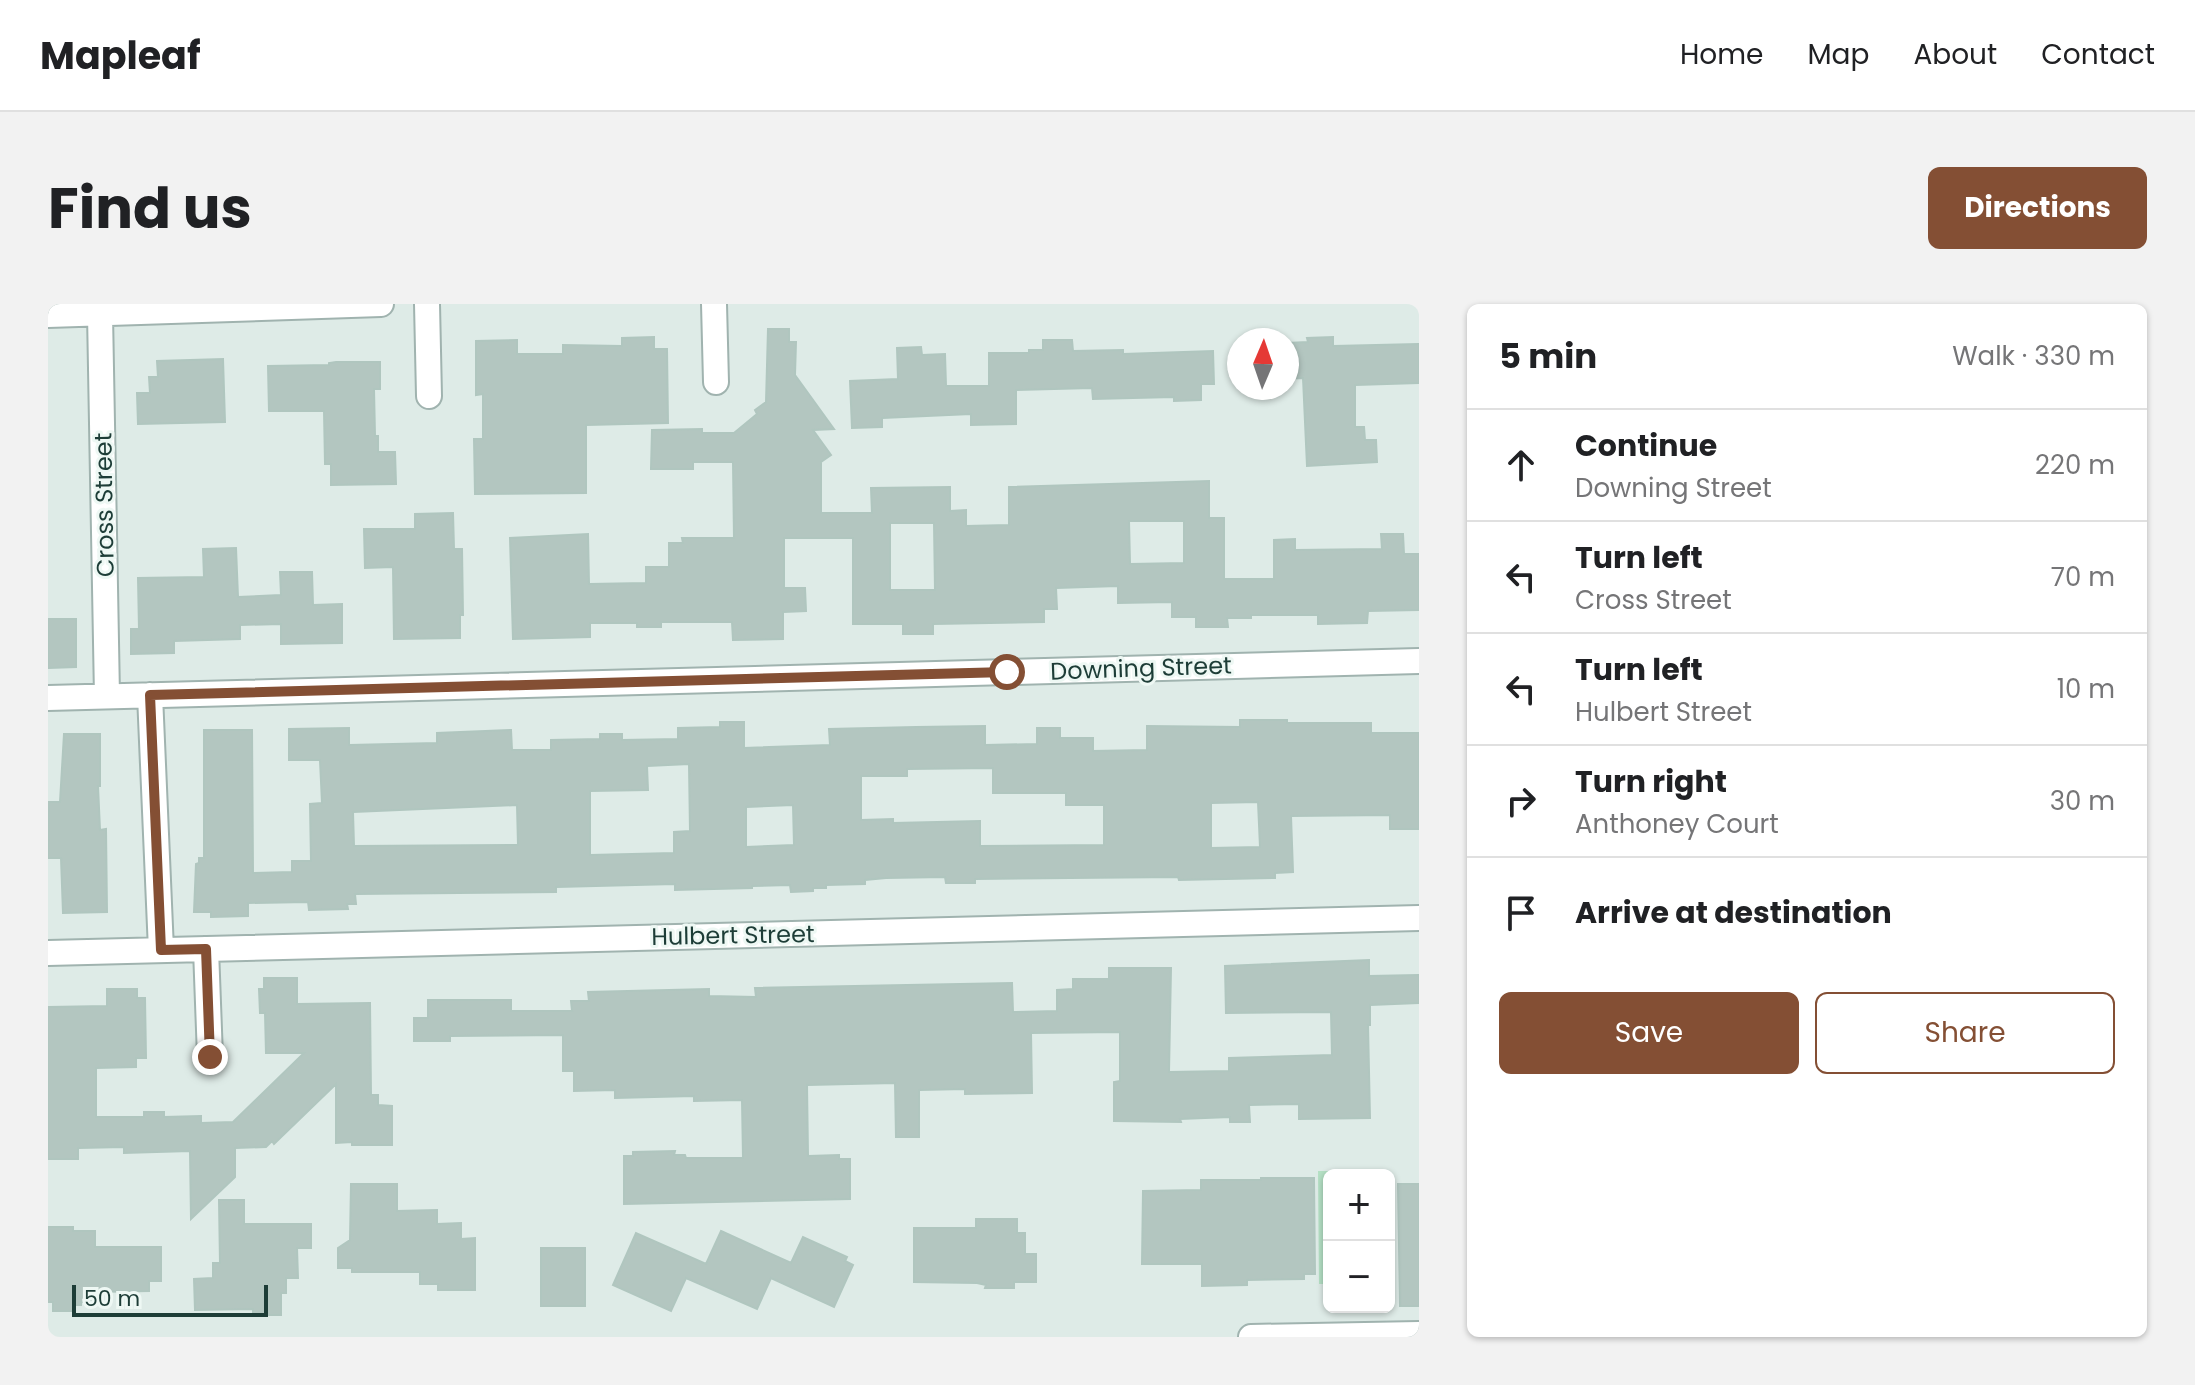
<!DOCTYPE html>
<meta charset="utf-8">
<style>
body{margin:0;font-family:Poppins,sans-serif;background:#f2f2f2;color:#202124}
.controls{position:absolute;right:24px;bottom:24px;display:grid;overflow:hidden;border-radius:12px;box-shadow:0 2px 6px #0004}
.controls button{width:72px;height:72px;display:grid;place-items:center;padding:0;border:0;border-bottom:2px solid #e0e0e0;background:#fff;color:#202124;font:40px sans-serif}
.compass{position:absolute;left:1179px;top:24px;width:72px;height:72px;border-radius:50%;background:#fff;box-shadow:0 2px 6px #0004;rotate:2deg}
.scale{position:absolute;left:24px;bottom:20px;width:196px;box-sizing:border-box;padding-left:8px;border:4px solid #1d3d37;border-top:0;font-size:22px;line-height:28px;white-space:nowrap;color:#1d3d37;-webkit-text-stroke:6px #eef8f4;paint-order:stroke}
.stop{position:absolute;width:24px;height:24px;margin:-18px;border:6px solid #844f34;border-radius:50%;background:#fff}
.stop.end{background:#844f34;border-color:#fff;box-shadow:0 2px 8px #0008}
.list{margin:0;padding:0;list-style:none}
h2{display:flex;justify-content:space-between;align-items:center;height:104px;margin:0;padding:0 32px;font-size:34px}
h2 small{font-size:26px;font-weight:400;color:#757577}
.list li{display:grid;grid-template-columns:52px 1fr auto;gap:24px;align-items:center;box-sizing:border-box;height:112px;padding:0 32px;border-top:2px solid #e0e0e0}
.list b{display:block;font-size:30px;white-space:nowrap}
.list p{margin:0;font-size:26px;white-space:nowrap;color:#757577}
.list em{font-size:26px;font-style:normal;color:#757577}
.actions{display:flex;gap:16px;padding:24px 32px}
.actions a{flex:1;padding:18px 0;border:2px solid #844f34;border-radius:12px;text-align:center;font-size:28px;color:#844f34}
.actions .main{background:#844f34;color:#fff}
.icon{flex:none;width:44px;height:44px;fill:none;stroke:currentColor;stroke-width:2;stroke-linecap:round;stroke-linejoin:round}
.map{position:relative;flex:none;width:1371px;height:1033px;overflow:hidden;border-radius:12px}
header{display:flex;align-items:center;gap:48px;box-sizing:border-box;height:112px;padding:0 40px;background:#fff;border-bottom:2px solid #e0e0e0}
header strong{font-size:38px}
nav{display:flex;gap:44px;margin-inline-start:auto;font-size:28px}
.intro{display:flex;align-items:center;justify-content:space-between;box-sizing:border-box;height:192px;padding:0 48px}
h1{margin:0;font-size:56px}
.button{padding:20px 36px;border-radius:12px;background:#844f34;color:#fff;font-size:28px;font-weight:700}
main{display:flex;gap:48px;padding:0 48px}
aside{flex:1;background:#fff;border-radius:12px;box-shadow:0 2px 6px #0004}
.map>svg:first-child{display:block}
.green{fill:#b4e0c4}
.building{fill:#b3c6c0;stroke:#b0c6bf;stroke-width:2;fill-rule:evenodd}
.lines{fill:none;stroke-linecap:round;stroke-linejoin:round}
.minor-casing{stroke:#a0b3af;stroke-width:28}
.minor{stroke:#fff;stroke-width:24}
.route{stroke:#844f34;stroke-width:10}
.labels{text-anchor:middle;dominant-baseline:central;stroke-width:6;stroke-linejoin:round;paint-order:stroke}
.street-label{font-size:24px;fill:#1d3d37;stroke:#eef8f4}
</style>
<header>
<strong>Mapleaf</strong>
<nav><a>Home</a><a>Map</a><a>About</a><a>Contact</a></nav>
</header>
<div class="intro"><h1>Find us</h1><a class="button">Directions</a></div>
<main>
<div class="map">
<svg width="1371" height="1033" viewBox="0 0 1371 1033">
<rect width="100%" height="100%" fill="#deebe7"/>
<path class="green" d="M1270,867H1326V871H1281V980H1271Z"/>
<path class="building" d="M720,25H741V38H748L747,71L786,125L765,126L783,151L773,158V209H824L823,184L902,183V207L918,206V222L961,221V183L1161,177V214H1176V275H1226V236L1247,235V246L1334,245L1333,230H1355L1356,250H1371V306L1320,307L1319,319L1270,320V311H1203V314H1179L1180,323H1148V313H1124V298L1070,299V282L1008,284L1009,305H996V318L885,320V330H855V320H805V234H736V284H757L758,307L735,308V335L685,336L684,318H613V323H589V319H542V333L465,335L462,234L540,230L541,280L598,279V263H621V239H635L634,234H686L685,158H645V165H603L604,126L654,125V129H686L709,110L707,106L718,98ZM1081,217H1136V259L1082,260ZM842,219H886L887,286H842Z
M606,33V45H619L620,119L538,121V189L427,190L426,135H435V90L428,91V37L469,36V50H515V41L574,42V34Z
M1285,33V42L1371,40V79L1307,81V123H1316L1317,136H1328L1329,158L1259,162L1255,74L1239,75V39L1260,38L1259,34Z
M995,36H1024L1025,47L1075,46V50L1165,47L1166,80H1153V96L1126,97V93L1045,95L1044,84L968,86V120L923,121V110L834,114V123L804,124L802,77L850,75L849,44L873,43L874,51L897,50L898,82H941V49H981V46H995Z
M175,55L177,118L90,120L89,89H102L101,73H110L109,57Z
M288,58H332V85H326L327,132H330V148H347L348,180L283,181V160H277L276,107H221L220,62L281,61V59Z
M405,209L406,245H414L415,311H412V334L346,335L345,263L317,264L316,225H367V210Z
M188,244L190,293L233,291L232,268H264L265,301L294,300V339L233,340V320L192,321V335L126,337V349L83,350V325H91L90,274L156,273L155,245Z
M0,315H28V363L0,364Z
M1192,416H1239V419H1323V429H1371V525H1342V511L1243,512L1245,568L1227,569V574L1131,576L1130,573L927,575V579H898L897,573L838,574L817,576V580L778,581V584H765V587L743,588L742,581L704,582V584L627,586V580L508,583V588L307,590L308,600H299L300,605L261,606L260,598L200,599V612L163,613V608H146L148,560L151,559V554H156V426H204L205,569L244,568V557H263L262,500L274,499L272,456H241V425L301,424V441L389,439V429L463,426L464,446H503V436L552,435V430H574V436L630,435V424L672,423V418H696V444L782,441L781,425L868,423L937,422V441L989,440V424H1012V434H1045V447L1099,446V422L1192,423ZM641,460L642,527L626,528V549L542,551V487L600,486L599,462ZM945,464V489H1018V501H1056V541L932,542V517L845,519V515L813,516V472H859V465ZM1210,498L1212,543L1163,544V499ZM469,501L470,541L306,542L305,508ZM745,501L746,541L698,543V503Z
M16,430H52V482H50L52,526L58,525L59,608L15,609L13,554H0L1,498H12Z
M1321,656V672L1371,671V699L1322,701V721H1320L1322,814L1251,815V800L1201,801L1202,818H1182V813L1132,815L1133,818L1066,817V778L1072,777V728L983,729L984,789L917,790V785L871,786V833H848L847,779L759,781L760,852L791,851V855H802V895L576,900V852H585V848L627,847L626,851H637L638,854H695L694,796L646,797V792L567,794V786L526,787V767H515V731L402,732V737H366V714H380V696H463V707H524L523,697H541L540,688L661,685V692L708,693L707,684L964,679L965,708L1009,707V686L1025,685V675H1061V664H1123L1121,768L1181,767V754L1284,751L1283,708L1178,709L1177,662Z
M216,674H249V700L322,699L323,791H330V801L344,802V841H304V838L288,839V780L226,840L224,837L218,843L187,844V873L143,915L142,847L76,849V843L30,844V855H0V703L59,702V685H89V694H97L98,754H88V763L48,764V813H96V808H116V813L153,812V819L185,818L256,749H218L217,709H212L211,685H216Z
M1213,874H1266L1267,970H1256V975L1199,976V981L1154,982V960H1094L1095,887L1153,886V876H1213Z
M303,880H349V907L389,906V920L413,919V935L427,934V986H390V980H372V968H304V964H290V944L302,936Z
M1350,880H1371V1002H1352Z
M171,896H196V920H263V944H249L250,974H238V989H233V1011H205V1005L147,1006L146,975L165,974V959H172Z
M928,915H969V929H977V950H988V978H966V984H937L938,981L929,979L866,978V924H928Z
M0,923H25V927H47V943H113V977H101V987L47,988L48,998H33V1001H27V1007H5V998H0Z
M673,927L743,959L755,933L799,953L797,957L805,961L786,1003L723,974L709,1005L638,974L623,1007L565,981L588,929L658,960Z
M493,944H537V1002H493Z"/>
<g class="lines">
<g class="minor-casing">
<path id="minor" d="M379,0L381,92
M666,0L668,78
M52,10L59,392
M0,11L333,0
M102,391L113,646
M0,394L1371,357
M158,645L162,753
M0,649L1371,614
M1203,1033L1371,1030"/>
</g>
<use href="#minor" class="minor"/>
</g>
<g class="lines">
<path class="route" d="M162,753L158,645L113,646L102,391L959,368"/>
</g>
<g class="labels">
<g class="street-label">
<text transform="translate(56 201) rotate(-91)">Cross Street</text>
<text transform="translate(1093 364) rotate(-2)">Downing Street</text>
<text transform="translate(685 631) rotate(-1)">Hulbert Street</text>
</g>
</g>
</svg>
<div class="controls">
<button>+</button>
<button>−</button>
</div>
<svg class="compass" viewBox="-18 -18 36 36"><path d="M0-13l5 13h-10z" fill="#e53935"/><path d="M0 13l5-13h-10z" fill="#757577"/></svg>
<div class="scale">50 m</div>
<div class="stop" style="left:959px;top:368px"></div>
<div class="stop end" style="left:162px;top:753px"></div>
</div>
<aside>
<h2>5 min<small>Walk · 330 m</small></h2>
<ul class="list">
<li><svg class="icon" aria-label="ahead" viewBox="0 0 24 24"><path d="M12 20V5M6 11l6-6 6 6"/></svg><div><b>Continue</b><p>Downing Street</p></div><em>220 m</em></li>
<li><svg class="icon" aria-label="left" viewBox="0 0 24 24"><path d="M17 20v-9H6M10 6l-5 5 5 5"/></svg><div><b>Turn left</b><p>Cross Street</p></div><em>70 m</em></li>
<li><svg class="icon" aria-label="left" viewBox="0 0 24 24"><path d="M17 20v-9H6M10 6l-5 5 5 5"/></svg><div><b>Turn left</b><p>Hulbert Street</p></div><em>10 m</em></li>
<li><svg class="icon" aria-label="right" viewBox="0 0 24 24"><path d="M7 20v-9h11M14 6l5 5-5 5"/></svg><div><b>Turn right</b><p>Anthoney Court</p></div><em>30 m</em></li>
<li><svg class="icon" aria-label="arrive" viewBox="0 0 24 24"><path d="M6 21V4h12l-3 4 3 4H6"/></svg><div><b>Arrive at destination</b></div></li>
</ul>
<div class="actions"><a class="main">Save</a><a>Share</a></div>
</aside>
</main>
